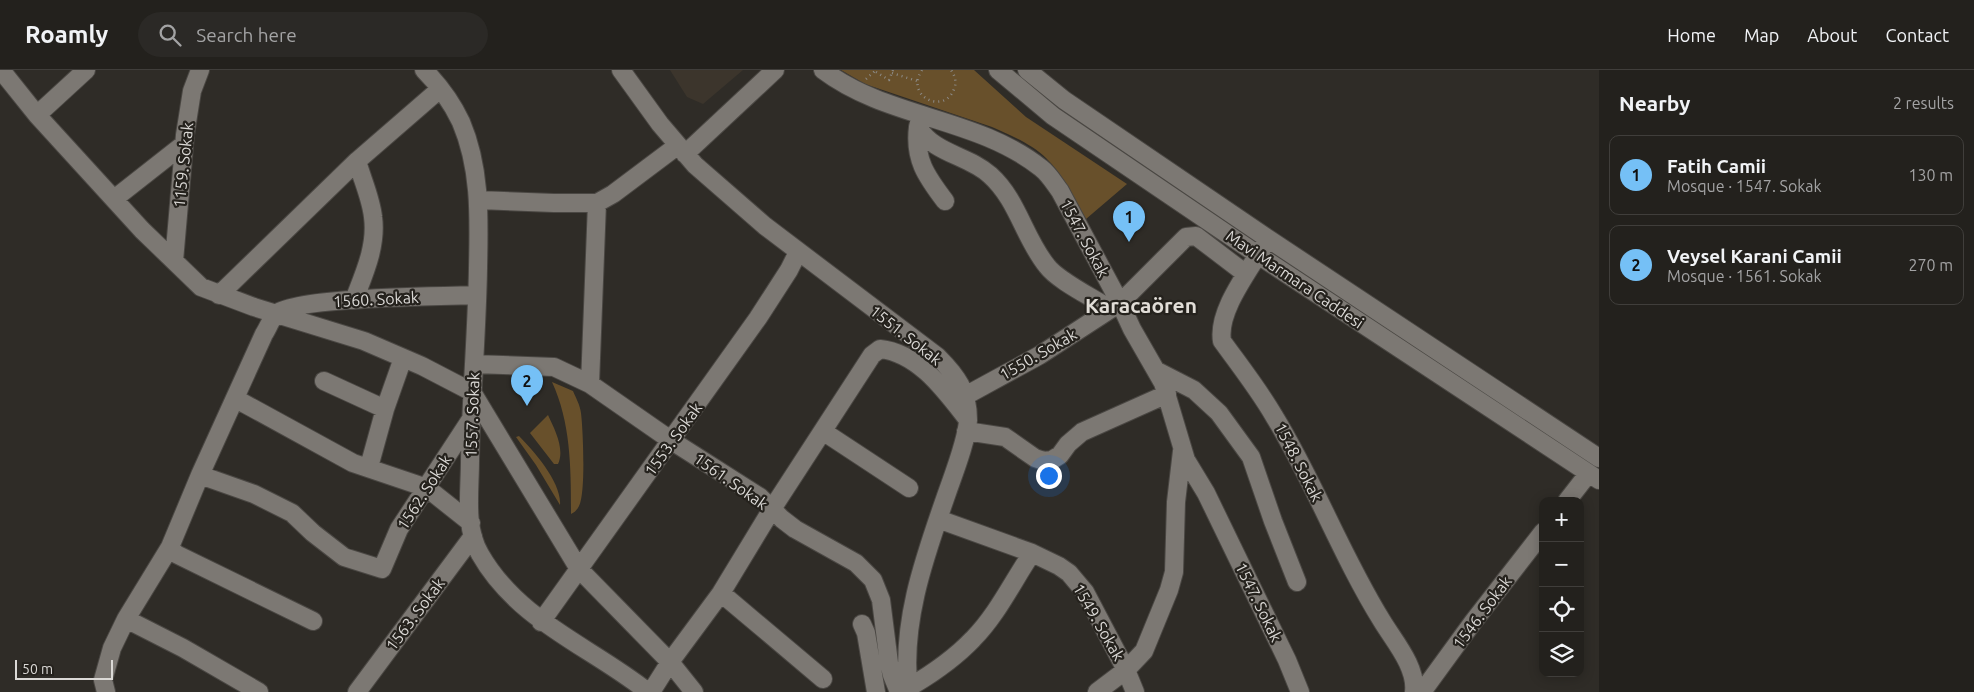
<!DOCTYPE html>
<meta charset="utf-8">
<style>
body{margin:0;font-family:Ubuntu,sans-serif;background:#2b2926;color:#f1f3f6}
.controls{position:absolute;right:15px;bottom:15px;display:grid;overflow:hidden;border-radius:10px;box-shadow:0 2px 12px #0003}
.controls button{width:45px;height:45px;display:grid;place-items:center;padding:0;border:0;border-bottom:1px solid #403e3b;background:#23211d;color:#f1f3f6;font:25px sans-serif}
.scale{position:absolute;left:15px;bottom:12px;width:98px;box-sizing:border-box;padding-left:5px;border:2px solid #dbd9d6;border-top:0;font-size:14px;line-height:18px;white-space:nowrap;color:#dbd9d6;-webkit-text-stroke:4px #25221d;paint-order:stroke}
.you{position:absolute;left:1048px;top:405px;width:18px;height:18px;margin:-12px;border:4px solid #fff;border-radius:50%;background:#1a73e8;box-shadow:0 0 0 8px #1a73e833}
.badge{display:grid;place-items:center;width:32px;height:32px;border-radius:50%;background:#75c0f6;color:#111;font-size:16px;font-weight:700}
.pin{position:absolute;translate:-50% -41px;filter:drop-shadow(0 1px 2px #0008)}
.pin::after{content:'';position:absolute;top:26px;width:18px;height:15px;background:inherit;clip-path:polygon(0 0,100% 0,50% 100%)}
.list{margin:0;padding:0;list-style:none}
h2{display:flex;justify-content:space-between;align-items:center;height:65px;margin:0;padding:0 20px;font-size:21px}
h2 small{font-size:16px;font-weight:400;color:#a3a3a4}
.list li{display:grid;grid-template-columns:32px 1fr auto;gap:15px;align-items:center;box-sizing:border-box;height:80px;margin:0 10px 10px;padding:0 10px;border:1px solid #403e3b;border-radius:10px}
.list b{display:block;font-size:19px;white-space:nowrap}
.list p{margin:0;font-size:16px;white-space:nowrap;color:#a3a3a4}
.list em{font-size:16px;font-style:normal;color:#a3a3a4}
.icon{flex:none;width:28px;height:28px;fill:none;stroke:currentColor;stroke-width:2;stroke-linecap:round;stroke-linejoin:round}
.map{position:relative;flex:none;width:1599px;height:622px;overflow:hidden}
header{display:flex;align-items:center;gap:30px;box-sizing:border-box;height:70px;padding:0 25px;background:#23211d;border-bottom:1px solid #403e3b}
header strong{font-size:24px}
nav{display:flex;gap:28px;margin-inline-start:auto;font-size:18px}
.search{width:350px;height:45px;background:#2b2926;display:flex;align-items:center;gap:12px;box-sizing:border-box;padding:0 18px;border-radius:28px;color:#a3a3a4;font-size:19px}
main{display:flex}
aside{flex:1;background:#23211d}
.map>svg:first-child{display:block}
.built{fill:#3c352c}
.green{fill:#68502b}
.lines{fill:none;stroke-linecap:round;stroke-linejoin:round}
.minor-casing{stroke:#4a4743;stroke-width:20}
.path{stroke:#8d8b87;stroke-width:2.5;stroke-dasharray:1 4;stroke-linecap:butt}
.minor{stroke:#7c7873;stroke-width:18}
.labels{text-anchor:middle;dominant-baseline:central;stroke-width:4.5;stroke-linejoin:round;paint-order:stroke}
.street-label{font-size:16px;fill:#dbd9d6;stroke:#25221d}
.district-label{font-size:21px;font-weight:bold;fill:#e1ddd7;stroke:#25221d}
</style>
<header>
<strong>Roamly</strong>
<div class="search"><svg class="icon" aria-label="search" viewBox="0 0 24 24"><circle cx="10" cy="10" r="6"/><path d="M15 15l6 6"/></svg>Search here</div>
<nav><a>Home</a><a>Map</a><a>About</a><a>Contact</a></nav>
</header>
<main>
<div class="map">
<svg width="1599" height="622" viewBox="0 0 1599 622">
<rect width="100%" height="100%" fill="#2f2c27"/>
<path class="built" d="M670,0H743L703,34L687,27Z"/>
<path class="green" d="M841,0H974L1026,47L1127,114L1086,149C1074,129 1063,104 1046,88C1032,74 1010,65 992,57L865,14Z
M552,312L573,321C576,328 580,335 581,343C583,359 586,422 579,436C577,440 575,442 571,444C571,399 571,353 552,312Z
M548,345C555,360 565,379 558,394H554L530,363Z
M519,366C534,381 562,413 560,435L536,395L516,367Z"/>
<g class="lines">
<g class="minor-casing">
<path id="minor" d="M1,0L37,45L142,160L201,217L254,237L364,271L422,296L472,322L579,499L670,592L694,622
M424,0C439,15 452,33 461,52C481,99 479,148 478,198C477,262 471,326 470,391C470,421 464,457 480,484C518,551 590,576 648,622
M621,0L660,54L695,95L765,156L938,287C957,306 968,321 968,350C967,370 954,403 947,423C925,486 900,554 909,622
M823,0C888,49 977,47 1041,98C1049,104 1054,113 1060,121L1120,233L1132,259L1163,313L1186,390L1206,423L1287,590L1300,622
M998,0L1053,46L1258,185L1599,410
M1027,0L1064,30L1267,168L1599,388
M37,45L86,0
M921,45L918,57C934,84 968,85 990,105C1018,130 1024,168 1047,196C1058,211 1094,228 1110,239
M918,57C914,89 926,106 945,131
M685,84L775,0
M114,129L184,74
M479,130L554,133H597L613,124L677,76
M1264,175C1249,201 1217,241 1222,271C1240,296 1259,320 1274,346C1314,411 1341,485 1382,551C1394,571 1417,597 1414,622
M174,191L185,65L192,21L200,0
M219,225L357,91L440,19
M354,230C364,204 377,176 373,147C371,128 362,109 357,91
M474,294L554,297L590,314L672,371L760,427L782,449L795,459L856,493L873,510L881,530L889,593L892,605L899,622
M1157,301L1194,320L1219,343L1251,387L1273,451L1297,512
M324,311L385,339
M590,314L597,133
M965,326L1040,285L1120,233L1186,167L1196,166L1246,204
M236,329L353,393L427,418L471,453
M966,361L1005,367L1035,388L1044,391L1052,390L1060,385L1068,374L1082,362L1167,324
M824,362L909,418
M369,397L385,339L403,288
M200,405L254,424L292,443L313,463L344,487L382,499L399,459L471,349
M1567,431L1588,404
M938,449L1032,483L1059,496L1069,503L1085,522L1126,600L1135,622
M170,477L176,484L313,551
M721,523L823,609
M126,549L183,578L259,622
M541,552L758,248L789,200L798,182
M862,554L866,563L876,622
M908,618C932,604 954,589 973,569C997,545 1013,511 1032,483
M106,622L103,610L112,578L126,549L170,477L200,405L264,264C268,258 271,249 276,244C293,227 445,226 477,225
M357,622L473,466
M651,622L670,592L721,523L772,439L872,285L880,279C919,283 946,322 968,350
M1097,622L1126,600L1144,581L1169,520L1174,502L1176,432L1182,381
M1422,622L1473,552L1543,462"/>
</g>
<path class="path" d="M922,0C904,27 945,45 954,19C957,12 955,6 951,0
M876,2L889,10L893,0
M892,3L917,11
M866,9L876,0"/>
<use href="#minor" class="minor"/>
</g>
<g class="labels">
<g class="street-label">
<text transform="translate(183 95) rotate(-84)">1159. Sokak</text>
<text transform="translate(1085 168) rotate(62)">1547. Sokak</text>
<text transform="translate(1295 209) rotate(34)">Mavi Marmara Caddesi</text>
<text transform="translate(376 229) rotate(-3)">1560. Sokak</text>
<text transform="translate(906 265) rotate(38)">1551. Sokak</text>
<text transform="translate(1038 284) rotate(-30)">1550. Sokak</text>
<text transform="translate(472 345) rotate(-88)">1557. Sokak</text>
<text transform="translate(673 369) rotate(-54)">1553. Sokak</text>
<text transform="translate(1299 392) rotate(63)">1548. Sokak</text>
<text transform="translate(731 411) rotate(35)">1561. Sokak</text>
<text transform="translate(424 422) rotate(-57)">1562. Sokak</text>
<text transform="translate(1259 532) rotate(64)">1547. Sokak</text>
<text transform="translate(1482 542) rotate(-53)">1546. Sokak</text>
<text transform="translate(415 544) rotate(-53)">1563. Sokak</text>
<text transform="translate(1099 552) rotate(60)">1549. Sokak</text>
</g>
<g class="district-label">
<text x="1141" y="235">Karacaören</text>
</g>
</g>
</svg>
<div class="controls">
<button>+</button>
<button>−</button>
<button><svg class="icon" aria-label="locate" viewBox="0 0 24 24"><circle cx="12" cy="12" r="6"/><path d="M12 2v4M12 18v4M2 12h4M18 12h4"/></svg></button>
<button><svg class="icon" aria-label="layers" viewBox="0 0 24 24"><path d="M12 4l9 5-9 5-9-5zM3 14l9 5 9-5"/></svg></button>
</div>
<div class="scale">50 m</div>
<div class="you"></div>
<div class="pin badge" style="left:1129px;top:172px">1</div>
<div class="pin badge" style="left:527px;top:336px">2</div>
</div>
<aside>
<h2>Nearby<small>2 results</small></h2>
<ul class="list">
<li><span class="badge">1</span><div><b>Fatih Camii</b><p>Mosque · 1547. Sokak</p></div><em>130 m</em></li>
<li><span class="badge">2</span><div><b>Veysel Karani Camii</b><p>Mosque · 1561. Sokak</p></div><em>270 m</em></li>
</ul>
</aside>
</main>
